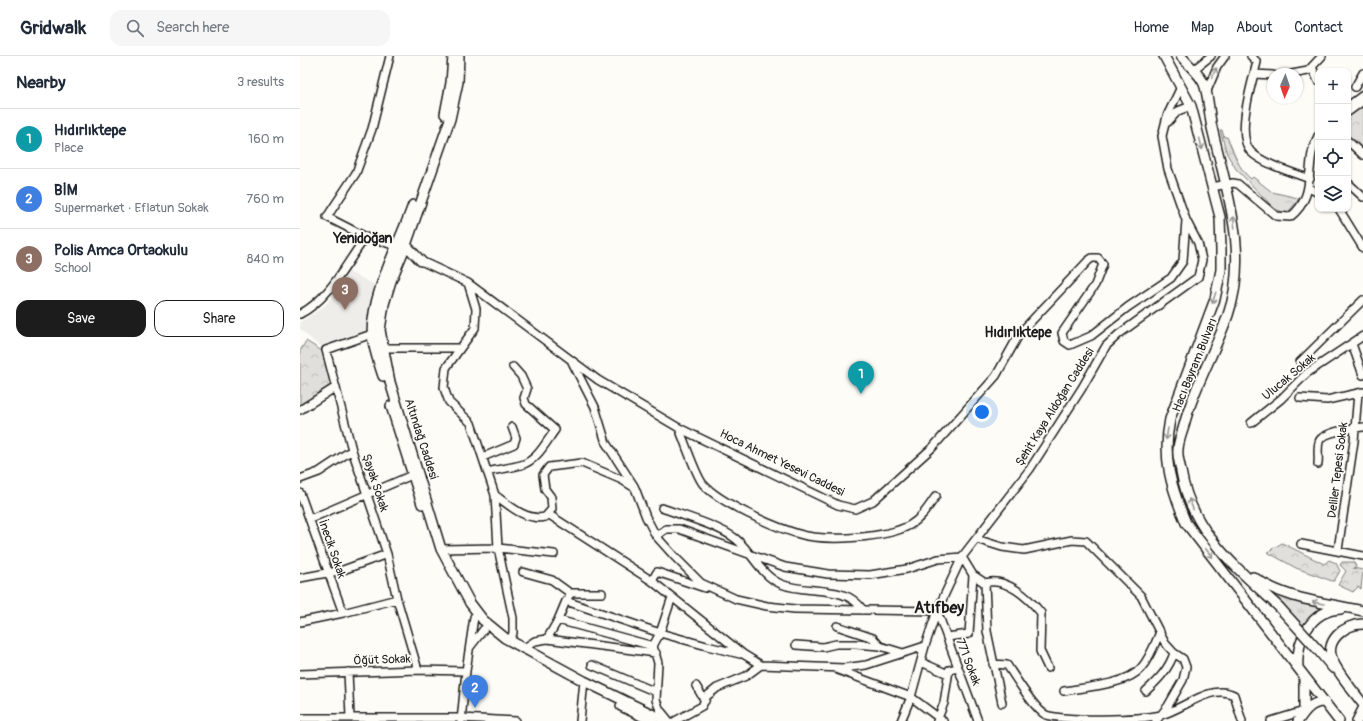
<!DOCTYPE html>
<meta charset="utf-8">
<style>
body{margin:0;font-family:Pangolin,sans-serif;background:#f6f6f7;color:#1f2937}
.controls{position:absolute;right:12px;top:12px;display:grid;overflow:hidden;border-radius:8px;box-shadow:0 1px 3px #0004}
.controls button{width:36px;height:36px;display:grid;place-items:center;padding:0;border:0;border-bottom:1px solid #e0e1e3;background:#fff;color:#1f2937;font:20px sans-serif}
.compass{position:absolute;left:967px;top:12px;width:36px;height:36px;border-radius:50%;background:#fff;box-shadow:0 1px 3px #0004;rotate:182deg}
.you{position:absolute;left:682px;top:356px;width:14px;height:14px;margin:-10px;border:3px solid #fff;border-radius:50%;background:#1a73e8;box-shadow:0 0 0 6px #1a73e833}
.badge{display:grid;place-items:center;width:26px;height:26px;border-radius:50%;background:#1c1c1c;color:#fff;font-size:13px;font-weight:700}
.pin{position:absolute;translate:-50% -33px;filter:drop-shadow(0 1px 2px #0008)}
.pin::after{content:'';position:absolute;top:21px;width:14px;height:12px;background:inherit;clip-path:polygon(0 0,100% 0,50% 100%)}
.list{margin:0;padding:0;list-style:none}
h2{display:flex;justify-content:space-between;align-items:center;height:52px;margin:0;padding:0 16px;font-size:17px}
h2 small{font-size:13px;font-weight:400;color:#747a83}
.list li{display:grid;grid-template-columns:26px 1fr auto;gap:12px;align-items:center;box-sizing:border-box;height:60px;padding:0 16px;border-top:1px solid #e0e1e3}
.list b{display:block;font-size:15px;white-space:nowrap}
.list p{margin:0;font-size:13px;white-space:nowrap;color:#747a83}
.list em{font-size:13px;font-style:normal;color:#747a83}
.actions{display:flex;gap:8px;padding:12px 16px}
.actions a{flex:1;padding:9px 0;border:1px solid #1c1c1c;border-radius:12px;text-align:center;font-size:14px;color:#1c1c1c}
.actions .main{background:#1c1c1c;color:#fff}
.icon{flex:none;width:22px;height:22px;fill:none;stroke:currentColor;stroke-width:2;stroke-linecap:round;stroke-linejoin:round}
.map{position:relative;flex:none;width:1063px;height:665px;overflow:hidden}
header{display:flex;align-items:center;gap:24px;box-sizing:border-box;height:56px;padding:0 20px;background:#fff;border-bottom:1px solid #e0e1e3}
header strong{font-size:19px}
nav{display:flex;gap:22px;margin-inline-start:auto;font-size:14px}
.search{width:280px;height:36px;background:#f6f6f7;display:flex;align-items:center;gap:10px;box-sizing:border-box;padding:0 14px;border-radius:12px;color:#747a83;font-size:15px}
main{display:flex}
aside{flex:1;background:#fff}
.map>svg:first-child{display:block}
.built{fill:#eeede9}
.grass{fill:url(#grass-tufts);stroke:#7e7e7c}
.forest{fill:url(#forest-crowns);stroke:#7e7e7c}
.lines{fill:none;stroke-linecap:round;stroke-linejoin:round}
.minor-casing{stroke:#1c1c1c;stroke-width:10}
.major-casing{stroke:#1c1c1c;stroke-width:12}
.minor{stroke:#fdfcf7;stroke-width:7}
.major{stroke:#fdfcf7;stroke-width:9}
.major-bridge-casing{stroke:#1c1c1c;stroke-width:12;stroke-linecap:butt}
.major-bridge{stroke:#fdfcf7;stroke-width:9}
.oneway{stroke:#989794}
.labels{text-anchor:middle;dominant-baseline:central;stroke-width:3.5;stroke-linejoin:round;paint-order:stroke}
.street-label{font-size:12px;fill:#1c1c1c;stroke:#fdfcf7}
.quarter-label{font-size:14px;font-weight:bold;fill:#1c1c1c;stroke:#fdfcf7}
.district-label{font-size:16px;font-weight:bold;fill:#1c1c1c;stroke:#fdfcf7}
</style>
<header>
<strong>Gridwalk</strong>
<div class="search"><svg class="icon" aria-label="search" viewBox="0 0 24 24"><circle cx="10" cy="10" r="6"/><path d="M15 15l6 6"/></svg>Search here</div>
<nav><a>Home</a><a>Map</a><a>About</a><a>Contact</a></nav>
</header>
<main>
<aside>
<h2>Nearby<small>3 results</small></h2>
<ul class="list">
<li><span class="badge" style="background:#0f9aa8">1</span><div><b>Hıdırlıktepe</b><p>Place</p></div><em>160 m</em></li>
<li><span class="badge" style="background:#3f7fe0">2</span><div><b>BİM</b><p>Supermarket · Eflatun Sokak</p></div><em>760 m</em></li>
<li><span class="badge" style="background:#8d6e63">3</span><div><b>Polis Amca Ortaokulu</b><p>School</p></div><em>840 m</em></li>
</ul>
<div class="actions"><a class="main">Save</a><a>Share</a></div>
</aside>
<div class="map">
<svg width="1063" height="665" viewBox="0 0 1063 665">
<defs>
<pattern id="grass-tufts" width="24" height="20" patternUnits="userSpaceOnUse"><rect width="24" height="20" fill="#e0dfdb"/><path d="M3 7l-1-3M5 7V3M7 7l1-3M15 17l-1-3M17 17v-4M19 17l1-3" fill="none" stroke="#c0bfbb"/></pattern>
<pattern id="forest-crowns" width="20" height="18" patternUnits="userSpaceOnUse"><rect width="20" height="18" fill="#e0dfdb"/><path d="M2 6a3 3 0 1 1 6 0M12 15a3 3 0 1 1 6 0" fill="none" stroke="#c0bfbb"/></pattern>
</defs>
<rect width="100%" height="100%" fill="#fdfcf7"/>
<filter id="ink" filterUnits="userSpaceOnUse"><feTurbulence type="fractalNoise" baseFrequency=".025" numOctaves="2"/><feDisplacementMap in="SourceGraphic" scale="8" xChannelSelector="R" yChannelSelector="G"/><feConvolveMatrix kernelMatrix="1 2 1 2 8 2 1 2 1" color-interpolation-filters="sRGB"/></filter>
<g filter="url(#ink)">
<path class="built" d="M49,216L77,230L69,257L68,274L21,290L13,285L0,273V266L25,250Z"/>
<path class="grass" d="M920,74H922L924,81H927C934,96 938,113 951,123L953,121L972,136L998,142V144L989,155L982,156L975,153L936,113L927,98Z
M963,530C983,541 1003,548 1026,551L1004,570Z"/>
<path class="forest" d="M1063,50V92L1062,93L1048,81V60Z
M6,285L22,295L31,329L0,349V295Z
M982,487L1024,508L1029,504L1036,507L1040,515L1034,525H1032L996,512L967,496Z
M1042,506H1054L1056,511L1053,512L1063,514L1061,533L1058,531L1053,536L1038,529L1046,515L1040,509Z"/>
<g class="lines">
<g class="minor-casing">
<path id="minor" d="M951,0L957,6C952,27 935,79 951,96C963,108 994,117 1010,123
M1012,11L1018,25
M893,14L911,0
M954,18L973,19
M992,18L1008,15L1022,0
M1055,31L1063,17
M907,35L917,11L925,0
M1048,50L1063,39
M1048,56L1063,45
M868,66L878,55L891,50
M1048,85L1063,99
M1048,127L1063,141
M912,131L933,127L938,128L976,160L990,161C1019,139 1003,107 1018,80
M1009,132L1018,137
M1039,153L1063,192
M68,182L27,161L56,117L72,73L90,0
M121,205L168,227L298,324L379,372L538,449L555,453L573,445L633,391L696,320L720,277L788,205L792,202H798L803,208L795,229L762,277L764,285L770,289L791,280L828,251L871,222L883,205L886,164
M168,227L176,253L175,272L146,312L144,332L149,346L171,367L195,439L198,492L213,562V577L210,585
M0,258C29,243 44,211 63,185L71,182L96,190
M72,278L26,294L52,394L87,498L97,543L118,614
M1052,288L1063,319
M82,292H160
M272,306L295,351L306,387L334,430
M1000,306L1063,244
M1000,342L1027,344L1063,336
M0,354L36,331
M951,367L981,343L1007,317L1063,280
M379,372C384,384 396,420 403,428C420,447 474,471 499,478C525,486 587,482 610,469C622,462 629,450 636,440
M183,401L214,388L216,382L212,371
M1018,408C1019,401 1017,393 1019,386C1021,376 1054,372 1063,371
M187,416C199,413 210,412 221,409C237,405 246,386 255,374L226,348L224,342L227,333L221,320L213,311
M0,423L19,416L52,394
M0,437L43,557
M195,439C210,450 226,465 245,461L252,453L251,441L245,433L243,419L249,411L282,407L322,424L335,432L346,461L356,480L374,500L401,527L436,543L467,550L495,553L637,555L678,665
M362,452C381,459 420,470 436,483C452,496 460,519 481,528C508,539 545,527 563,554
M248,458L352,525L443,598L461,609L544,612L566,609L625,590
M10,463L112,419
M356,480L366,473H379L485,511L528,518L570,519L607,513L638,503L662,501L673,519L669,578L647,581
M676,483L702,491L724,494L772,484L786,485L841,540L865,587L874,597L883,603L886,611L883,624L868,650L856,665
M1001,488L1063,500
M141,493L198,492L254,498
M1038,494L1054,385L1058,337
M223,516L252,524L270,537
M673,519L685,527L687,575L702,647
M0,522L43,514L87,498
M352,525L357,516L405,532
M685,527C705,520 729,542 741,557L740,595L748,612
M269,540L270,537H302
M372,541L360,577L407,590L440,598
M258,564L266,545L360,577L353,590L358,607L356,644L360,654L369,665
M0,566L43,557L97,543
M537,570L573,582L580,590L603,597
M247,583L258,564L353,590
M496,589L523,591L536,588H555L580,590
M170,591L184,573
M223,593L235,585L247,583L356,597
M621,606L648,618
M693,608L707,609C715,621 735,654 746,659C767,665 838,664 861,659C884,653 911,627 934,639L942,665
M292,609L356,636
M538,614L611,641L643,665
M48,616L50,661
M0,618L118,614L166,615
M396,630L405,645
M764,635C785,631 827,629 841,612C850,602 855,588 860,576
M846,635C858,624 869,613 874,597
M0,662H161L216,665
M161,665L166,615L174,561
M280,665L284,625
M375,665L402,650L407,640L417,632L446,620L461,609
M601,665L611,641L625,590L637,555L662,501L730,413L782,332L806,290L819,278L898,221L902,204L898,187L886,164L868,113L862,80L867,60L881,31
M637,665L644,647L649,614L658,612
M971,665L1004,655"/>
</g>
<g class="major-casing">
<path id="major" d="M159,0L158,26L150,63L106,189L91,225L84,248L80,274L90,326L141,493L170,547L183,564L205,582L284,625L366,665
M864,0L891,50L920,161L921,194V214L915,243L870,363C862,402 871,431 886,467L1039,665
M881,0C888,9 900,18 904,28C909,40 909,62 913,76C927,136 949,198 928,259C914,298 893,333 883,373C881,380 878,387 878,394C877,401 880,408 881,415C891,476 936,511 979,551
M145,58L151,27L153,0
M101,188L106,189L121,205
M83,320C79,307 73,292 72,278C72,235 99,189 113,149
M91,350L122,448
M953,521C986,544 1024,546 1063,555
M1018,594L1033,612
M998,612C996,585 1010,554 1041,553
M1004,620V655
M1049,630L1063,648
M1052,634C1046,625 1037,615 1033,605C1023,585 1045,568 1063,568
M321,650L352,665
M998,665C1004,656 1011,646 1023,646
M1057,665L1063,653"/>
</g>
<use href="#minor" class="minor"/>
<use href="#major" class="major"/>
<g class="major-bridge-casing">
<path id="major-bridge" d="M979,551L1018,594"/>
</g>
<use href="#major-bridge" class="major-bridge"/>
</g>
<defs><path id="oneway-shaft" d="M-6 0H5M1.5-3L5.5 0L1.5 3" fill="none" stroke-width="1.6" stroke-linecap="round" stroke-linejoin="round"/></defs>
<g class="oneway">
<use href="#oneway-shaft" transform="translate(914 17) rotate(-65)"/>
<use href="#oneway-shaft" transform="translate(901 88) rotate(76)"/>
<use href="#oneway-shaft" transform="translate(934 166) rotate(-97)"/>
<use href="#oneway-shaft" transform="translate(914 242) rotate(107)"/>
<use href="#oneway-shaft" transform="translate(867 378) rotate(99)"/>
<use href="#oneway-shaft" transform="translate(891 448) rotate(-112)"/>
<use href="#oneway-shaft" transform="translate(909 497) rotate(52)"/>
<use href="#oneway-shaft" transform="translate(1018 547) rotate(-170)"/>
</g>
</g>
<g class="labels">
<g class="street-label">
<text transform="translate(895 309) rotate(-68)">Hacı Bayram Bulvarı</text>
<text transform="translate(989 321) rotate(-40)">Ulucak Sokak</text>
<text transform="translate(755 351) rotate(-58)">Şehit Kaya Aldoğan Caddesi</text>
<text transform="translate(121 383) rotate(72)">Altındağ Caddesi</text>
<text transform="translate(482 407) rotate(26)">Hoca Ahmet Yesevi Caddesi</text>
<text transform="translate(1038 414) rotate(-83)">Deliler Tepesi Sokak</text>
<text transform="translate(75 427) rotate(72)">Şayak Sokak</text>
<text transform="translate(32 493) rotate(71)">İnecik Sokak</text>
<text transform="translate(82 604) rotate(-2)">Öğüt Sokak</text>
<text transform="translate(668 606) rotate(69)">771 Sokak</text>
</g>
<g class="quarter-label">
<text x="63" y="182">Yenidoğan</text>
<text x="718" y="276">Hıdırlıktepe</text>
</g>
<g class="district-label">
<text x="639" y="552">Atıfbey</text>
</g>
</g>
</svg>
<div class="controls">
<button>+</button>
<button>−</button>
<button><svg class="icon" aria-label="locate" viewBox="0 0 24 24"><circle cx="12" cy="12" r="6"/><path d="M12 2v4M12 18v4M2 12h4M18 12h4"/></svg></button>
<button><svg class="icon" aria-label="layers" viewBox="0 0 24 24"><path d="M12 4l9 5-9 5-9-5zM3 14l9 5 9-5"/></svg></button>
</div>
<svg class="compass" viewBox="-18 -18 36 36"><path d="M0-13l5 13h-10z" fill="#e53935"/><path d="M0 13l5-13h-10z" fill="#747a83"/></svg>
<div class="you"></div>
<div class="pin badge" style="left:561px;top:338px;background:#0f9aa8">1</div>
<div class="pin badge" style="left:175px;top:652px;background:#3f7fe0">2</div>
<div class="pin badge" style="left:45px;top:254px;background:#8d6e63">3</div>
</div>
</main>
